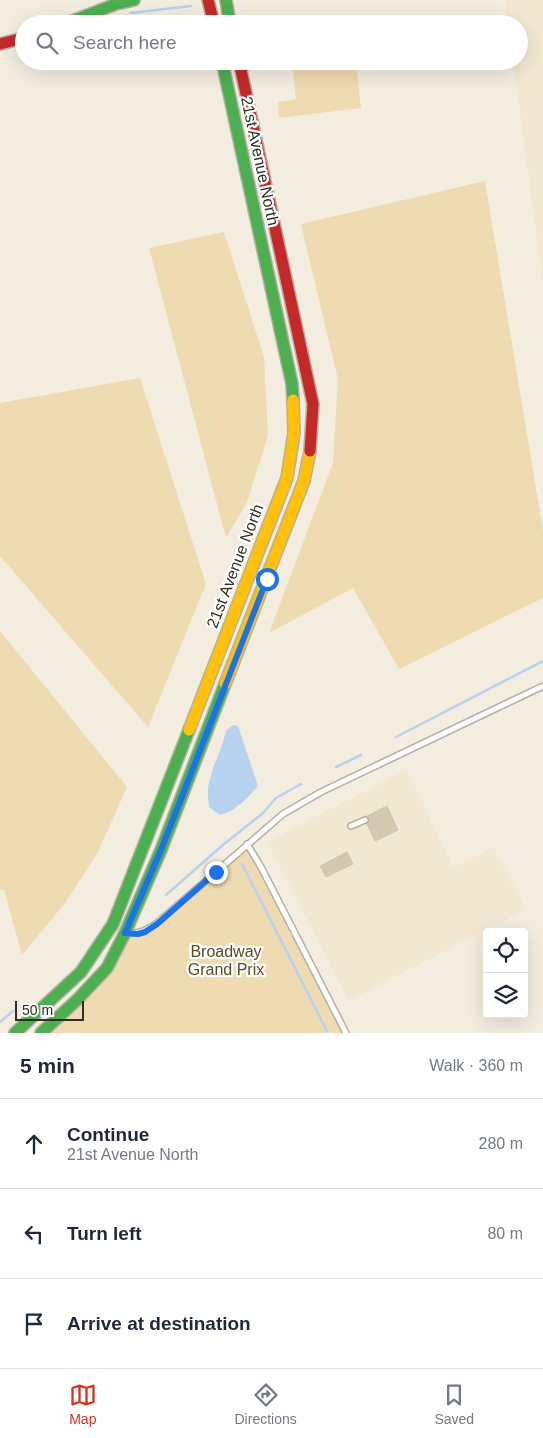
<!DOCTYPE html>
<meta charset="utf-8">
<style>
body{margin:0;font-family:Arial,sans-serif;background:#f6f6f7;color:#1f2937}
.controls{position:absolute;right:15px;bottom:15px;display:grid;overflow:hidden;border-radius:5px;box-shadow:0 5px 20px #0002}
.controls button{width:45px;height:45px;display:grid;place-items:center;padding:0;border:0;border-bottom:1px solid #e0e1e3;background:#fff;color:#1f2937;font:25px sans-serif}
.scale{position:absolute;left:15px;bottom:12px;width:69px;box-sizing:border-box;padding-left:5px;border:2px solid #312d24;border-top:0;font-size:14px;line-height:18px;white-space:nowrap;color:#312d24;-webkit-text-stroke:4px #fefefe;paint-order:stroke}
.stop{position:absolute;width:15px;height:15px;margin:-11px;border:4px solid #1a73e8;border-radius:50%;background:#fff}
.stop.end{background:#1a73e8;border-color:#fff;box-shadow:0 1px 5px #0008}
.list{margin:0;padding:0;list-style:none}
h2{display:flex;justify-content:space-between;align-items:center;height:65px;margin:0;padding:0 20px;font-size:21px}
h2 small{font-size:16px;font-weight:400;color:#747a83}
.list li{display:grid;grid-template-columns:32px 1fr auto;gap:15px;align-items:center;box-sizing:border-box;height:90px;padding:0 20px;border-top:1px solid #e0e1e3}
.list b{display:block;font-size:19px;white-space:nowrap}
.list p{margin:0;font-size:16px;white-space:nowrap;color:#747a83}
.list em{font-size:16px;font-style:normal;color:#747a83}
.icon{flex:none;width:28px;height:28px;fill:none;stroke:currentColor;stroke-width:2;stroke-linecap:round;stroke-linejoin:round}
.map{position:relative;flex:none;width:543px;height:1033px;overflow:hidden}
.search{position:absolute;background:#fff;box-shadow:0 5px 20px #0002;left:15px;right:15px;top:15px;height:55px;display:flex;align-items:center;gap:12px;box-sizing:border-box;padding:0 18px;border-radius:28px;color:#747a83;font-size:19px}
.sheet{height:335px;background:#fff}
nav{display:flex;justify-content:space-around;align-items:center;box-sizing:border-box;height:70px;border-top:1px solid #e0e1e3;background:#fff;font-size:14px;color:#747a83}
nav a{display:grid;justify-items:center;gap:2px}
nav .on{color:#d93025}
.map>svg:first-child{display:block}
.built{fill:#f2e8d1}
.green{fill:#efdbb1}
.water{fill:#b7d2ee}
.lines{fill:none;stroke-linecap:round;stroke-linejoin:round}
.stream{stroke:#b7d2ee;stroke-width:2.5}
.building{fill:#d4c8af;stroke:#cac6bc}
.lane-casing{stroke:#b5b0a6;stroke-width:8}
.fast-casing{stroke:#b5b0a6;stroke-width:14}
.slow-casing{stroke:#b5b0a6;stroke-width:14}
.jam-casing{stroke:#b5b0a6;stroke-width:14}
.lane{stroke:#fdfcfa;stroke-width:5}
.fast{stroke:#4caf50;stroke-width:11}
.slow{stroke:#ffc107;stroke-width:11}
.jam{stroke:#c62828;stroke-width:11}
.route{stroke:#1a73e8;stroke-width:6}
.labels{text-anchor:middle;dominant-baseline:central;stroke-width:4.5;stroke-linejoin:round;paint-order:stroke}
.street-label{font-size:16px;fill:#312d24;stroke:#fefefe}
.park-label{font-size:16px;fill:#5c4a20;stroke:#fefefe}
</style>
<div class="map">
<svg width="543" height="1033" viewBox="0 0 543 1033">
<rect width="100%" height="100%" fill="#f3ede0"/>
<path class="built" d="M505,0H543V284L513,61H519V24H508Z
M407,769L453,867L494,847L526,909L349,1001L267,842Z"/>
<path class="green" d="M292,61H356L361,108L279,118L278,102L296,99Z
M485,181L543,531V598L399,669L353,588L269,633L333,463L338,380L301,224Z
M224,232L264,357L268,436L247,502L226,538L149,248Z
M140,378L206,584L148,727L0,556V403Z
M0,631L127,787L98,852L66,902L22,955L4,890H0Z
M247,844L346,1033H44L107,968L125,933L145,932Z"/>
<path class="water" d="M233,725L238,726L258,786C248,797 235,812 220,815L209,807C209,801 207,794 208,788C211,768 222,750 226,731Z"/>
<g class="lines">
<path class="stream" d="M130,13L191,6
M396,737L543,661
M336,767L361,755
M242,864L328,1033
M166,895L224,844L263,813L276,798L301,784
M0,1022L13,1011"/>
</g>
<path class="building" d="M387,806L398,830L375,841L367,824L369,820L367,816Z
M347,852L353,864L326,877L320,866Z"/>
<g class="lines">
<g class="lane-casing">
<path id="lane" d="M351,826L365,820
M247,844L261,867L346,1033
M127,933C140,934 147,930 157,923L283,814L321,792L543,686"/>
</g>
<g class="fast-casing">
<path id="fast" d="M226,0L230,24
M65,24L116,4L134,0
M222,61L292,384L293,400
M15,1033L81,972L113,924L189,730
M41,1033L77,1000L107,968L125,933L161,850L225,684"/>
</g>
<g class="slow-casing">
<path id="slow" d="M225,684L304,481L310,451
M189,730L287,478L294,433L293,400"/>
</g>
<g class="jam-casing">
<path id="jam" d="M208,0L214,24
M0,44L24,38
M239,61L313,404L310,451"/>
</g>
<use href="#lane" class="lane"/>
<use href="#fast" class="fast"/>
<use href="#slow" class="slow"/>
<use href="#jam" class="jam"/>
</g>
<g class="lines">
<path class="route" d="M216,872L157,924L145,932L138,934L125,933L161,850L267,579"/>
</g>
<g class="labels">
<g class="street-label">
<text transform="translate(260 161) rotate(78)">21st Avenue North</text>
<text transform="translate(235 566) rotate(-69)">21st Avenue North</text>
</g>
<g class="park-label">
<text x="226" y="951">Broadway<tspan x="226" dy="18">Grand Prix</tspan></text>
</g>
</g>
</svg>
<div class="controls">
<button><svg class="icon" aria-label="locate" viewBox="0 0 24 24"><circle cx="12" cy="12" r="6"/><path d="M12 2v4M12 18v4M2 12h4M18 12h4"/></svg></button>
<button><svg class="icon" aria-label="layers" viewBox="0 0 24 24"><path d="M12 4l9 5-9 5-9-5zM3 14l9 5 9-5"/></svg></button>
</div>
<div class="scale">50 m</div>
<div class="stop" style="left:267px;top:579px"></div>
<div class="stop end" style="left:216px;top:872px"></div>
<div class="search"><svg class="icon" aria-label="search" viewBox="0 0 24 24"><circle cx="10" cy="10" r="6"/><path d="M15 15l6 6"/></svg>Search here</div>
</div>
<section class="sheet">
<h2>5 min<small>Walk · 360 m</small></h2>
<ul class="list">
<li><svg class="icon" aria-label="ahead" viewBox="0 0 24 24"><path d="M12 20V5M6 11l6-6 6 6"/></svg><div><b>Continue</b><p>21st Avenue North</p></div><em>280 m</em></li>
<li><svg class="icon" aria-label="left" viewBox="0 0 24 24"><path d="M17 20v-9H6M10 6l-5 5 5 5"/></svg><div><b>Turn left</b></div><em>80 m</em></li>
<li><svg class="icon" aria-label="arrive" viewBox="0 0 24 24"><path d="M6 21V4h12l-3 4 3 4H6"/></svg><div><b>Arrive at destination</b></div></li>
</ul>
</section>
<nav>
<a class="on"><svg class="icon" aria-label="map" viewBox="0 0 24 24"><path d="M3 6l6-2 6 2 6-2v14l-6 2-6-2-6 2zM9 4v14M15 6v14"/></svg>Map</a>
<a><svg class="icon" aria-label="directions" viewBox="0 0 24 24"><path d="M12 3l9 9-9 9-9-9zM9 14v-3h6M13 9l2 2-2 2"/></svg>Directions</a>
<a><svg class="icon" aria-label="saved" viewBox="0 0 24 24"><path d="M7 4h10v16l-5-4-5 4z"/></svg>Saved</a>
</nav>
